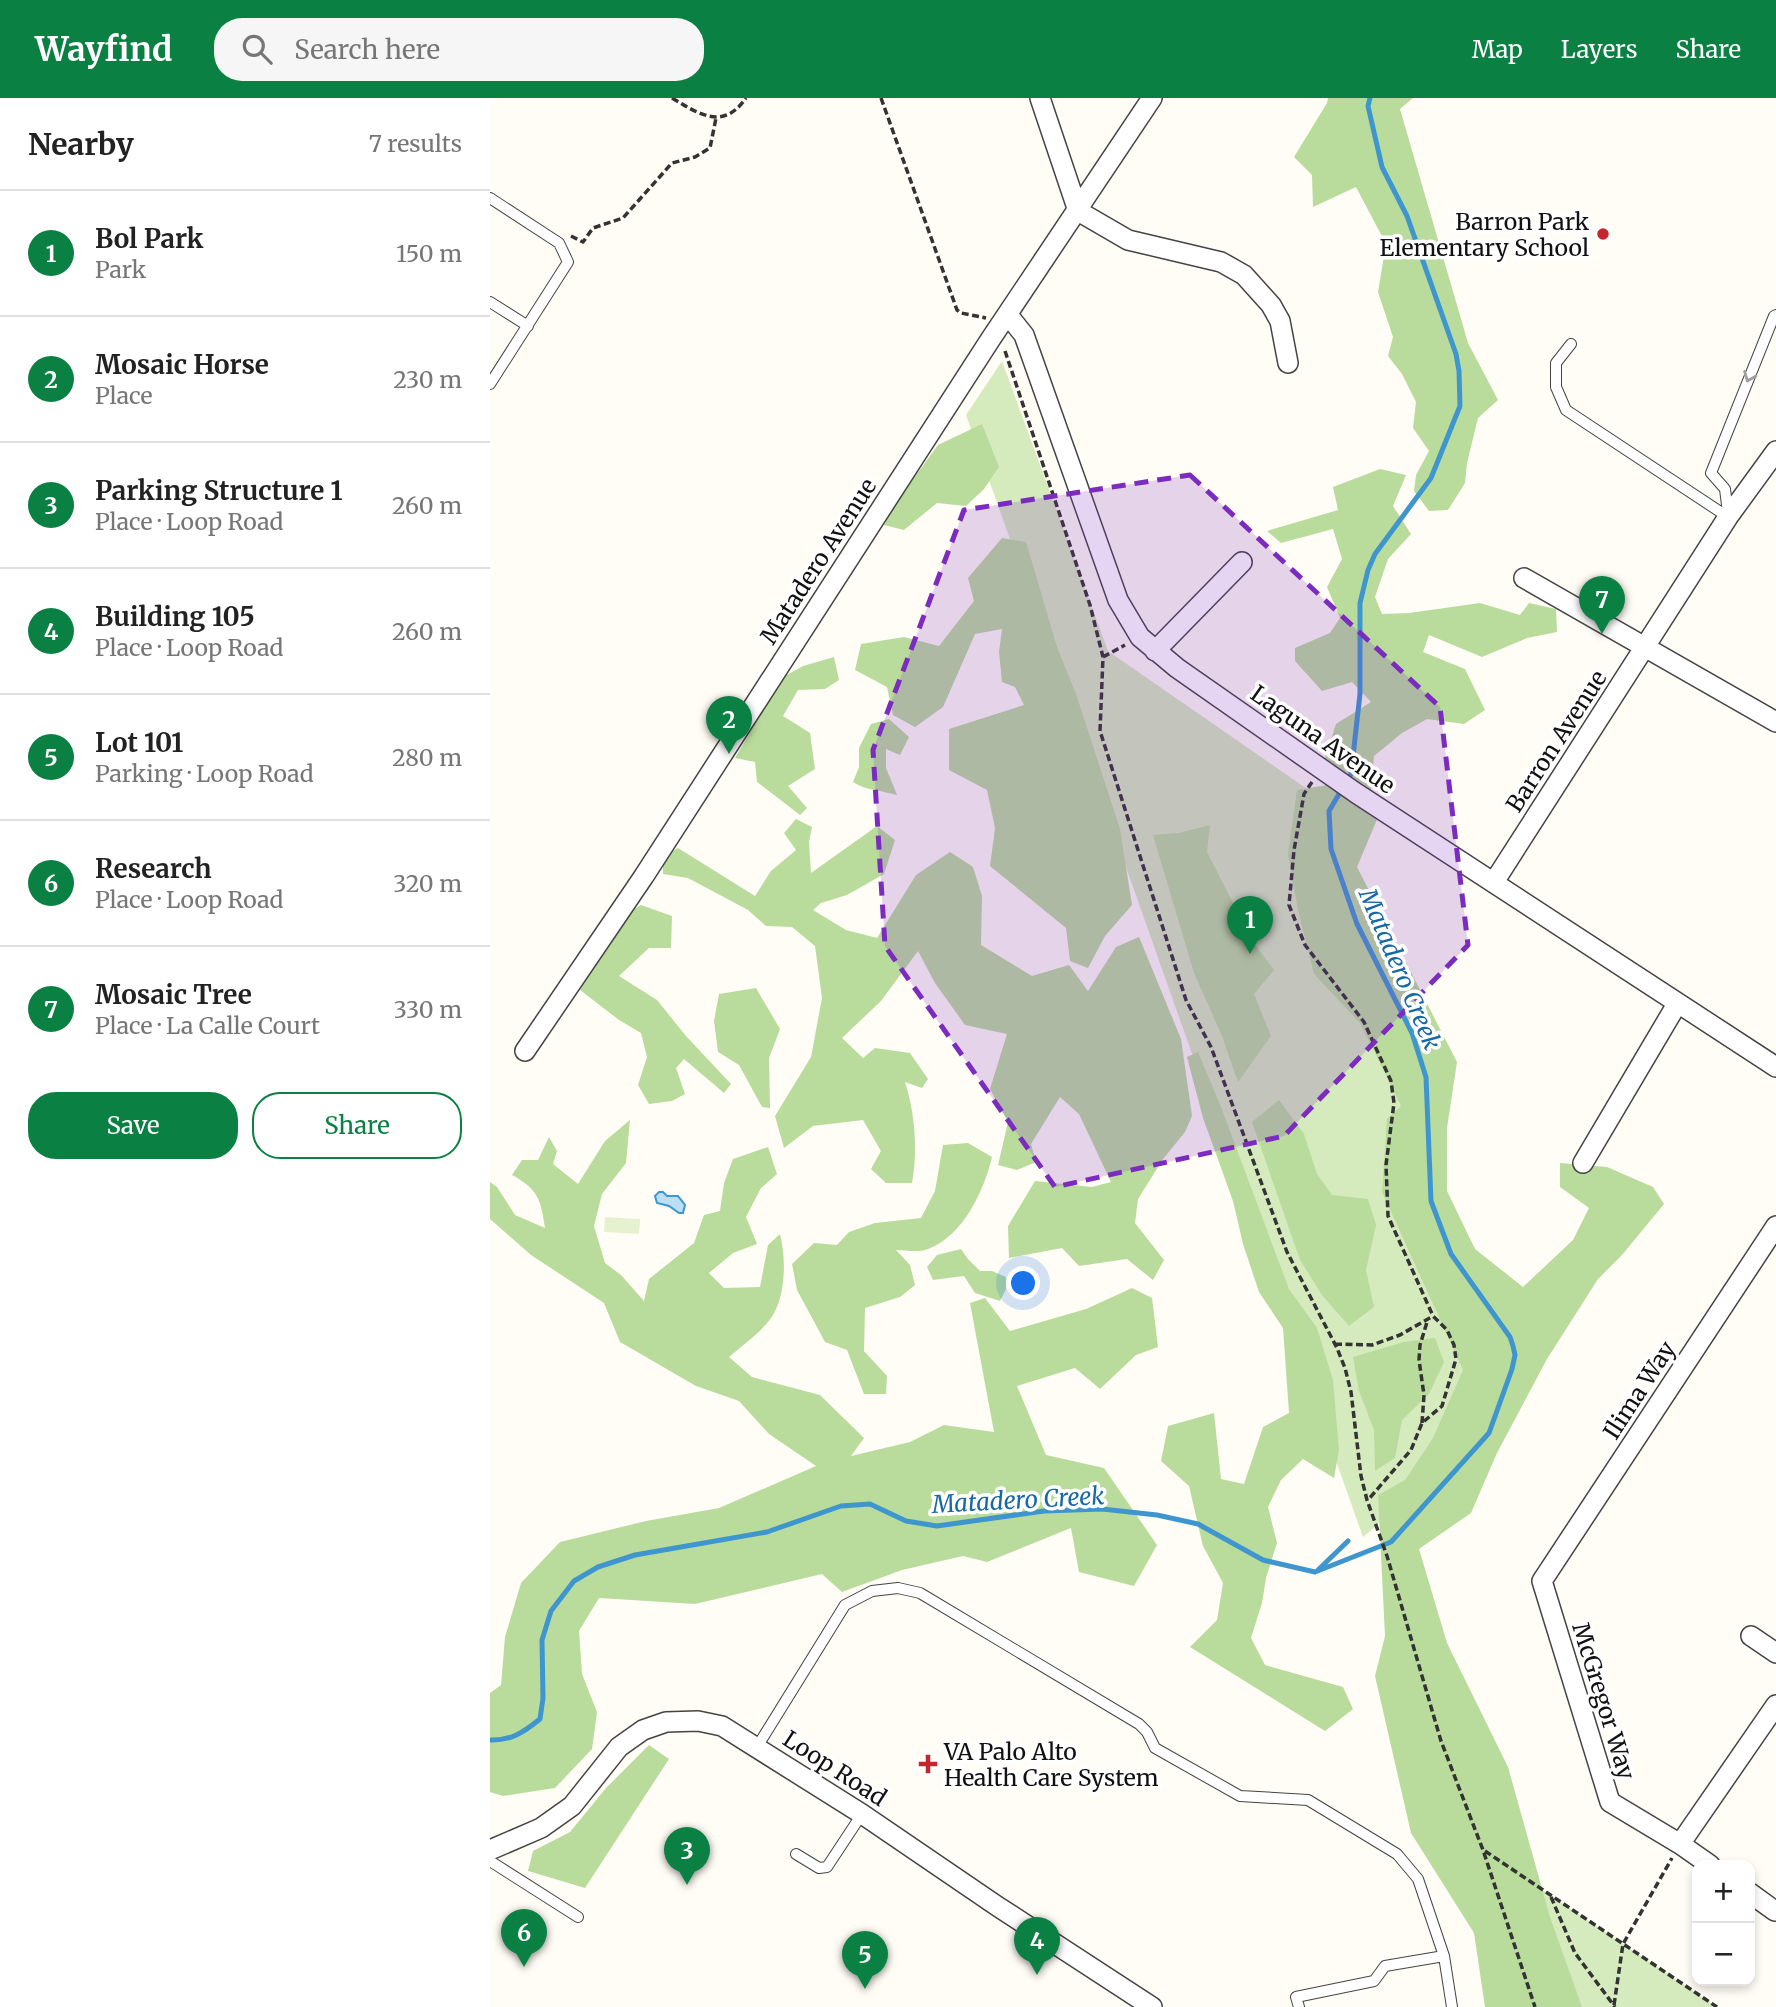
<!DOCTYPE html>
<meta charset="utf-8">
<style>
body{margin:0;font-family:Merriweather,serif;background:#f6f6f6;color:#222}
.controls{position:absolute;right:21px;bottom:21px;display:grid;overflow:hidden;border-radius:14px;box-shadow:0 4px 10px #0003}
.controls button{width:63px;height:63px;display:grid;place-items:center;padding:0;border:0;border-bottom:2px solid #e0e0e0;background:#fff;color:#222;font:35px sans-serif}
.you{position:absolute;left:534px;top:1186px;width:24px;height:24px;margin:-18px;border:5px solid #fff;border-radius:50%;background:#1a73e8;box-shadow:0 0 0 10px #1a73e833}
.badge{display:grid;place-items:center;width:46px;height:46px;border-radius:50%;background:#0b8043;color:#fff;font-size:23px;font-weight:700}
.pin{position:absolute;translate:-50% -58px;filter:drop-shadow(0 2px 4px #0008)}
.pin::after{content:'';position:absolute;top:37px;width:24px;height:21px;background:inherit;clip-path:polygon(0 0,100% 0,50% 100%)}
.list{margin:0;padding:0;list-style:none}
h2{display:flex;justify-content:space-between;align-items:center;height:91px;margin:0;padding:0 28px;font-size:30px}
h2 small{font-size:23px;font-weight:400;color:#767676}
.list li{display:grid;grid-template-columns:46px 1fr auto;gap:21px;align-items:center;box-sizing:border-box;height:126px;padding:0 28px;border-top:2px solid #e0e0e0}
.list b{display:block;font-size:26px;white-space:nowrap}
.list p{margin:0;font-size:23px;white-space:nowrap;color:#767676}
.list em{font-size:23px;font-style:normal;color:#767676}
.actions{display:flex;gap:14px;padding:21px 28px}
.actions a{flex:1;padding:16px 0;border:2px solid #0b8043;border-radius:28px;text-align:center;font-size:24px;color:#0b8043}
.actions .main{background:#0b8043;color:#fff}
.icon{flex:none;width:38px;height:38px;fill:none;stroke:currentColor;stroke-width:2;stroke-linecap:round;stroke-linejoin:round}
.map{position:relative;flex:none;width:1286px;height:1909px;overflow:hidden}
header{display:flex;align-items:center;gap:42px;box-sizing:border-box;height:98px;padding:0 35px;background:#0b8043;color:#fff}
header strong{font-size:33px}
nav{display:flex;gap:38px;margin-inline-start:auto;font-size:24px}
.search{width:490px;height:63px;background:#f6f6f6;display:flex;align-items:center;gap:18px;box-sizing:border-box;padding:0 24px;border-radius:28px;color:#767676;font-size:26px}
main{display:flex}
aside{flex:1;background:#fff}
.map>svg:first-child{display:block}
.green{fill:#d5ebbd}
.forest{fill:#b9dc9c}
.pitch{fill:#e6f2cf}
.water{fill:#b9e0f7;stroke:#3f96cf;stroke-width:2}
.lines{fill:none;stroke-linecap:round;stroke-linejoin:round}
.stream{stroke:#3f96cf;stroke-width:5}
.service-casing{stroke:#444;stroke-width:12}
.minor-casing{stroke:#444;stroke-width:22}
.path{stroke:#333;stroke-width:3.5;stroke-dasharray:7 3.5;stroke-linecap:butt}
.service{stroke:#fff;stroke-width:10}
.minor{stroke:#fff;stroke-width:19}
.oneway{stroke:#a0a0a0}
.marked{fill:#7b2cbf;fill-opacity:0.2;stroke:#7b2cbf;stroke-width:5;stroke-dasharray:14 9;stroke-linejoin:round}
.poi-dot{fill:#c4262e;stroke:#fff;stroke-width:2.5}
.labels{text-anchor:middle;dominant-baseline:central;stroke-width:7;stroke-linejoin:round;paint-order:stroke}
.poi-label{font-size:23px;fill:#111;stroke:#fff;text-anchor:end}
.street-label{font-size:23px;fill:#111;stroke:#fff}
.water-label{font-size:24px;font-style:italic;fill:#1768a6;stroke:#fff}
</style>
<header>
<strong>Wayfind</strong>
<div class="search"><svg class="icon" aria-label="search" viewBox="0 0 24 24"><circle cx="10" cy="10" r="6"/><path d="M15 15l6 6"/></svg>Search here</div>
<nav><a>Map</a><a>Layers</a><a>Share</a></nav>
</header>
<main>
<aside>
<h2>Nearby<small>7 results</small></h2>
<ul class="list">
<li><span class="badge">1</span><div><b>Bol Park</b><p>Park</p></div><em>150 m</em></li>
<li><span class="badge">2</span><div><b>Mosaic Horse</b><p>Place</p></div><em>230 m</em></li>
<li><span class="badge">3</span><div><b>Parking Structure 1</b><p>Place · Loop Road</p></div><em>260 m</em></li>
<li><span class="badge">4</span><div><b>Building 105</b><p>Place · Loop Road</p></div><em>260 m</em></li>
<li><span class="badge">5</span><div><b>Lot 101</b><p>Parking · Loop Road</p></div><em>280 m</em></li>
<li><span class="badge">6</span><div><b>Research</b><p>Place · Loop Road</p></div><em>320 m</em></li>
<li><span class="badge">7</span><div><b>Mosaic Tree</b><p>Place · La Calle Court</p></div><em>330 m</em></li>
</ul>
<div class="actions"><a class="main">Save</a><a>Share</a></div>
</aside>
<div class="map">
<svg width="1286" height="1909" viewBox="0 0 1286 1909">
<rect width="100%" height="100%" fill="#fffdf5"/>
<path class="green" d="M512,263L618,553L836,704L928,985L991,1248L941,1381L873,1439L476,317Z
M993,1752L1227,1909H1051Z"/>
<path class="forest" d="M838,0H923L910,11L978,245L1008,302L988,320L977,365L975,385L958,412L939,413L924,393L926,377L939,353L923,330L926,304L912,276L898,258L903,239L888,194L896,146L866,89L823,109L822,77L804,59L837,5Z
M492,326L509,369L494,391L476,408L447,405L414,432L394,427L410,399L448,347Z
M890,371L916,377L903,408L921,436L898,461L885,499L892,516L919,515L990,505L1030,517L1039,505L1066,511L1067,534L1037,540L992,559L939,537L933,554L975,571L995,612L974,626L937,621L912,635L884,658L881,692L835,660L846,626L881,604L862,584L832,593L805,563V550L840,535L850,520L837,489L852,461L843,431L791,445L777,433L848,412L843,389Z
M512,440L536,444L567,549L586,596L630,731L642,807L615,838L598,870L580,863L576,830L500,768L505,730L497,692L459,672V631L534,607L525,589L512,584L509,554L512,531L485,536L453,609L425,629L403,617L397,589L365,572L371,546L414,539L449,548L484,503L478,480Z
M344,559L349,582L335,591L308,592L293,618L320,635L325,671L298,688L317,710L310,717L267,684L265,664L245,660L293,579L313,568Z
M399,621L419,639L410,657L396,651V670L407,697C391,692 377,693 363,684L369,669V650L381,626Z
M844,686L888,719L867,769L967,964L957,1030V1093L985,1151L1033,1189L1083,1142L1099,1110L1070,1089V1065L1117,1069L1163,1089L1174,1106L1132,1157L1108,1181L1057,1261L1007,1355L981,1415L929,1451L957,1545L1018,1669L1060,1819L1092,1909H995L984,1835L921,1735L885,1578L895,1538L888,1397L915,1382L943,1340L973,1272L892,1094L897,1021L911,1008L870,925L824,876L808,812L798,756L807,692Z
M306,721L322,729L319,744L321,775L387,728L405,742L394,776L357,797L331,805L323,812L356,832L387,840L426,777L460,754L483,769L492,798L491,847L542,878L579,867L598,893L626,849L649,839L691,941L702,1018L695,1034L673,1061L648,1101L645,1125L674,1162L663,1182L637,1161L589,1168L572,1150L519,1160L518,1128L545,1083L602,1089L621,1084L589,1016L570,999L541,1046L546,1064L527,1072L508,1067L518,1024L500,991L517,936L475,927L445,885L428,853L391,903L352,940L373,960L385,950L420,955L438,981L432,990L415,984C425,1015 428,1053 422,1085H396L381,1071L391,1053L373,1022L323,1028L294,1050L285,1018L321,959L332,900L325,848L302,829L276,828L258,812L198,780L173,776V758L188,750L265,798L281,773L306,752L294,735Z
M720,727L717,754L763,844L784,872L764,896L781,938L748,984L732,938L704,875L663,737L689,735Z
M151,807L182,818L181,850H159L129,878L167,902L196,938L241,986L234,995L194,961L186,970L195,996L182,1003L159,1006L148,987L157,959L151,935L129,922L90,892L105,863L136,816Z
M266,890L290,931L279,960L280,1010L272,1009L249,967L228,954L224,923L229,896Z
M708,954L731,1009L799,1191L827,1230L843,1282L849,1352L844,1380L813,1361L791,1382L778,1409L787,1445L776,1480L772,1505L761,1540L775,1567L853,1589L863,1611L835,1633L700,1549L727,1522L733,1485L713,1448L699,1388L671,1363L678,1328L724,1315L731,1381L754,1386L773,1329L799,1315L793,1230L769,1194L753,1146L743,1103L713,1020L697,959Z
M789,1002L814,1036L827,1076L842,1097L878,1101L886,1127L876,1172L884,1209L859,1228L832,1197L810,1162L762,1024Z
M140,1022L136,1065L112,1096L104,1128L115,1165L131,1177L154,1203L159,1181L204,1145L214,1117L230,1113L234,1085L243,1061L278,1049L287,1076L271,1090L256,1119L267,1146L243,1155L219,1175L234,1190L270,1189L278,1147L290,1136C296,1160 296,1195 283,1217C273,1233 253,1247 239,1259L262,1279L330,1297L374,1340L361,1358L420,1344L454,1327L504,1334L480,1205L495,1200L520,1233L596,1211L642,1190L662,1200L668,1249L646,1257L610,1291L585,1270L527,1288L556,1357L614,1370L667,1447L644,1488L589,1474L581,1430L497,1464L473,1458L412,1472L352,1494L332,1476L205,1506L109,1500L89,1533L92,1576L107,1614L102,1651L65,1690L13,1698L0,1694V1595L11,1587L15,1539L31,1485L70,1444L156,1423L229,1410L326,1368L279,1336L249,1303L206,1288L130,1244L114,1205L41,1157L0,1121V1084L7,1089L25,1117L55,1130C51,1102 48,1091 22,1077L32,1062H48L59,1039L67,1053L63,1066L88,1086L115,1043Z
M478,1045L502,1059C494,1093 473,1138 438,1151C429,1155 416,1152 406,1152L420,1167L425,1187L410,1199L375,1210L374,1253L397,1278L396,1296H374L357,1252L335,1244L307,1192L302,1166L324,1145L347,1147L359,1134L385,1125L431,1120L445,1093L453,1047Z
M471,1151L478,1161L490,1173H502L516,1179V1191L510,1203L485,1195L474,1178L443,1182L437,1169L447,1157Z
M945,1240L954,1264L939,1296L912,1322L905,1360L885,1373L884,1332L869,1293L863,1259L914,1244Z
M159,1647L179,1661L95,1790L38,1773L43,1753L80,1734L116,1690Z"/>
<path class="pitch" d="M115,1119L150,1121L149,1136L114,1134Z"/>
<path class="water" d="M169,1094H173L177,1098H188L195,1107L193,1115H189L179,1108L167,1105L165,1098Z"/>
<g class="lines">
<path class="stream" d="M857,682L861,676L870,596V505L878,472L885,456L941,380L970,308L969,273L966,256L917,118L892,69L878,8L880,0
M828,1472L858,1443
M0,1642C21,1643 34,1634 50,1621L53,1600L52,1542L61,1513L84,1483L108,1469L145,1457L277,1434L351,1408L380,1406L416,1423L447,1428L554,1413L612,1411L667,1417L708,1426L773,1462L825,1474L901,1444L999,1335L1022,1271L1025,1257L1023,1248L1020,1239L961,1156L941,1103L936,979L922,935L867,826L841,751L839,713L852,691"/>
<g class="service-casing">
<path id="service" d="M0,100L69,145L78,164L0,286
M0,204L38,228
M1081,246L1066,265V289L1076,312L1238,419
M1238,415L1235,391L1221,375L1284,218L1286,217
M267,1649L355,1507L382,1493L408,1490L430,1495L649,1626L657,1634L665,1650L750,1698L818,1702L907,1756L928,1781L954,1858L962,1909
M306,1756L329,1770L337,1769L372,1716
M0,1763L88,1819
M809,1909L806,1899L884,1883L895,1868L954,1858"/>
</g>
<g class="minor-casing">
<path id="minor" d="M550,0L588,113L638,142L731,164L754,177L781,207L790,223L798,265
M518,217L534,237L628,502L650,539L687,570L866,695L1286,969
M1034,480L1286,624
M665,553L752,464
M1004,784L1238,419L1286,353
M35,953L154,778L500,242L662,0
M1093,1065L1187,906
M1261,1538L1286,1555
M1190,1746L1286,1607
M0,1752L51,1730L82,1708L129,1649L153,1632L176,1624L208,1623L232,1628L372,1716L507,1808L662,1909
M1220,1767L1190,1746L1120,1704L1052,1483L1286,1128
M1260,1795L1285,1813"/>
</g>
<path class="path" d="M182,0C209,16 233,33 256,0
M391,0L467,212L471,215L496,220
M81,138L93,144L103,130L133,120L182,65L205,59L220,50L226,20
M515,253L600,507L613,559L610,633L696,902L721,949L797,1154L847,1250L855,1270L861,1294L871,1378L877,1402L897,1458L951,1643L993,1752L1045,1909
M613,559L635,547
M822,684L814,696L804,752L799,807L815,847L874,924L901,983L904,1005L896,1067L898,1118L943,1218L957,1232L964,1247L966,1261L952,1308L932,1325L921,1352L878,1402
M845,1246L882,1247L910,1237L943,1218
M932,1325L934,1297L929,1262L930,1247L937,1224
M995,1753L1227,1909
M1061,1799L1085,1855L1125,1909
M1124,1907L1133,1846L1182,1760"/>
<use href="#service" class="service"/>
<use href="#minor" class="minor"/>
</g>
<defs><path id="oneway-chevron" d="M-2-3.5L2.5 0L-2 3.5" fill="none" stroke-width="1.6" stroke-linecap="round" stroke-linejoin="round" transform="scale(1.75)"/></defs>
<use class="oneway" href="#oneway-chevron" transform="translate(1259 279) rotate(112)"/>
<path class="marked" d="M700,377L950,609L978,847L794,1038L565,1089L395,848L383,652L474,412Z"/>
<g class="poi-dot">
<circle cx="1113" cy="136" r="7"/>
<path d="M434.5 1655.5h7v7h7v7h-7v7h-7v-7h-7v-7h7z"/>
</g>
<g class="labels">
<g class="poi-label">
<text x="1099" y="123">Barron Park<tspan x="1099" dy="26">Elementary School</tspan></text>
<text x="454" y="1653" text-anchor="start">VA Palo Alto<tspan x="454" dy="26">Health Care System</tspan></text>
</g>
<g class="street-label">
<text transform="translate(328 463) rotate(-57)">Matadero Avenue</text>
<text transform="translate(833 641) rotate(35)">Laguna Avenue</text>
<text transform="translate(1066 643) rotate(-57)">Barron Avenue</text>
<text transform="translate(1149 1292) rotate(-57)">Ilima Way</text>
<text transform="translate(1114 1603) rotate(73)">McGregor Way</text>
<text transform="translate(345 1670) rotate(33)">Loop Road</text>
</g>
<g class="water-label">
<text transform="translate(910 871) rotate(67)">Matadero Creek</text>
<text transform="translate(528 1402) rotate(-3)">Matadero Creek</text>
</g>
</g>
</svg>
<div class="controls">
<button>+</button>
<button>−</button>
</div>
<div class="you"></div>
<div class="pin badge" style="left:760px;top:856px">1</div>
<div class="pin badge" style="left:239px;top:656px">2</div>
<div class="pin badge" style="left:197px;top:1787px">3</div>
<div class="pin badge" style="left:547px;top:1877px">4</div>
<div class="pin badge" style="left:375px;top:1891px">5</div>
<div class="pin badge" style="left:34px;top:1869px">6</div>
<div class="pin badge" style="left:1112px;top:536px">7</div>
</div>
</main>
